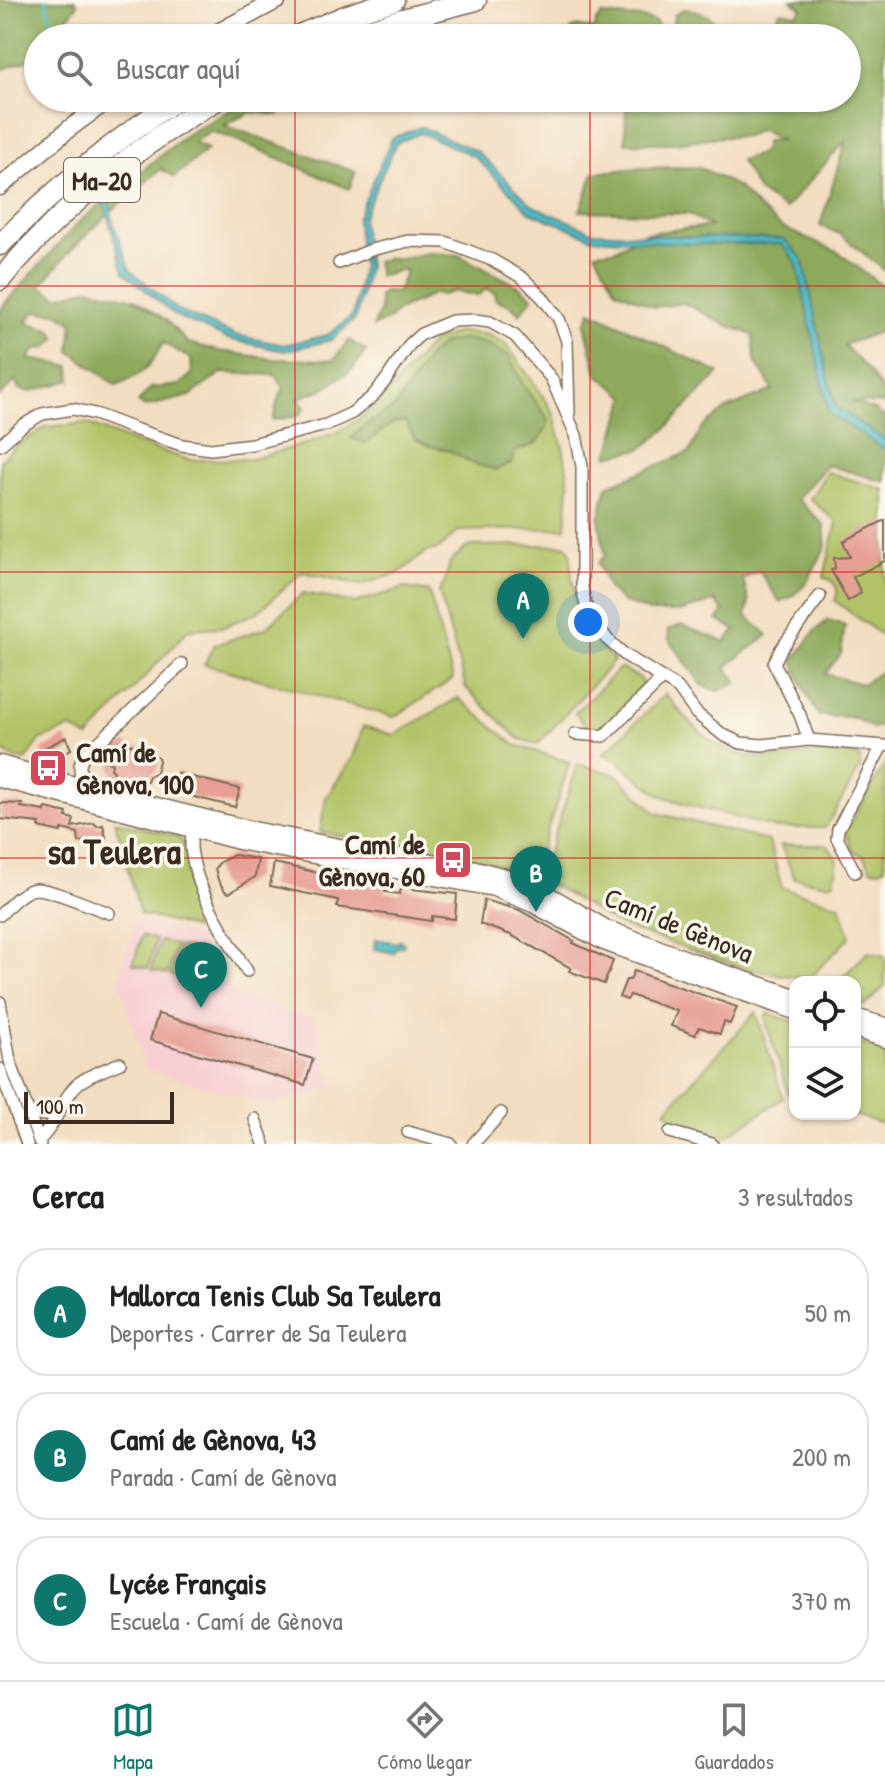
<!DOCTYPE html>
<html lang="es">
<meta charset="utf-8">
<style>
body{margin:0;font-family:"Patrick Hand",sans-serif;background:#f6f6f6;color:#222}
.controls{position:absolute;right:24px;bottom:24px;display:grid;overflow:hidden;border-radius:16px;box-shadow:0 2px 6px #0004}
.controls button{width:72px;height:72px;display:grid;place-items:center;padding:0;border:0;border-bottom:2px solid #e0e0e0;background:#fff;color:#222;font:40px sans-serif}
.scale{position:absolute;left:24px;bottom:20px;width:150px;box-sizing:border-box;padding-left:8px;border:4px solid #3b2a1e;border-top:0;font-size:22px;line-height:28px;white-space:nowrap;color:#3b2a1e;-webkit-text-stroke:6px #fbf7ec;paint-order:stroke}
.you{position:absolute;left:588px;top:622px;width:28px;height:28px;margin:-20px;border:6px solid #fff;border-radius:50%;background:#1a73e8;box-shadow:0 0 0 12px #1a73e833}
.badge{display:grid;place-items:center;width:52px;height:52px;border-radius:50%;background:#0f766e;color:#fff;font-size:26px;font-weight:700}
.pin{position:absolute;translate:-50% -66px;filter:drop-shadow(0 2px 4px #0008)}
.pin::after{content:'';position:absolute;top:42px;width:28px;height:24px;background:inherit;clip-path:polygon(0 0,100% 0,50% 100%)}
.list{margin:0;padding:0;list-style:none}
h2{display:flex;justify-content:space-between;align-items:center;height:104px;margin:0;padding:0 32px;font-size:34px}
h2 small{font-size:26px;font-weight:400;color:#767676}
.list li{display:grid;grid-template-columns:52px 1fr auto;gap:24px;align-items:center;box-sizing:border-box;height:128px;margin:0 16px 16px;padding:0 16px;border:2px solid #e0e0e0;border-radius:32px}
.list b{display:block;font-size:30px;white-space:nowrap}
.list p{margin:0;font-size:26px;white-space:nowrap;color:#767676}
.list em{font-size:26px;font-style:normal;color:#767676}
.icon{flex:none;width:44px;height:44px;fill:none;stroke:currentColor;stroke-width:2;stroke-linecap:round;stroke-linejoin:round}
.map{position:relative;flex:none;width:885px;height:1144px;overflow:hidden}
.search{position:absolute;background:#fff;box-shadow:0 2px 6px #0004;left:24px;right:24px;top:24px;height:88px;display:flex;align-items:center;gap:20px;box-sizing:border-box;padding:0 28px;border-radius:44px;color:#767676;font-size:30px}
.sheet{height:536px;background:#fff}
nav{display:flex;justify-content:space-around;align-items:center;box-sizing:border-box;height:112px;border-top:2px solid #e0e0e0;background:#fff;font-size:22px;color:#767676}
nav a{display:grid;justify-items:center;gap:4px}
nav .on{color:#0f766e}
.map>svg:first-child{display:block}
.built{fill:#f7cfd2}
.green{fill:#b1c366;stroke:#767642;stroke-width:2}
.forest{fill:#8ca95b;stroke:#646a3c;stroke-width:2}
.water{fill:#4dbac6;stroke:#447272;stroke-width:2}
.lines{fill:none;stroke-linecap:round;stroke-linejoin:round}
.stream{stroke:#4dbac6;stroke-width:3}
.building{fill:#e79f94}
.street-casing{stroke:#7b6957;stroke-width:14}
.secondary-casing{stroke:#7b6957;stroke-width:19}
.highway-casing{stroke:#7b6957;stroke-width:23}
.street{stroke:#fff;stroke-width:11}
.secondary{stroke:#fff;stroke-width:16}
.highway{stroke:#fff;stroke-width:20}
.grid{fill:none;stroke:#d62828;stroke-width:2;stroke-opacity:0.55}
.labels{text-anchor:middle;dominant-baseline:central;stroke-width:7;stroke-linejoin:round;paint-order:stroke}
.shield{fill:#fbf7ec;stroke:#75685c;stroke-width:2}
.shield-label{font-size:26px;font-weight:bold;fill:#3b2a1e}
.poi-label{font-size:28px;font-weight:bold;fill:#3b2a1e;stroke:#fbf7ec;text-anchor:start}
.street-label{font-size:28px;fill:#3b2a1e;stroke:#fbf7ec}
.district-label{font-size:36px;font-weight:bold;fill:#3b2a1e;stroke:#fbf7ec}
</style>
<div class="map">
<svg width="885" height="1144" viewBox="0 0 885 1144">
<rect width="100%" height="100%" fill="#fbf7ec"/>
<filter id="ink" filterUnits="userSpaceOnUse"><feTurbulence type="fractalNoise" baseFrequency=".0125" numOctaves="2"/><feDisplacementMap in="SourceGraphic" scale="16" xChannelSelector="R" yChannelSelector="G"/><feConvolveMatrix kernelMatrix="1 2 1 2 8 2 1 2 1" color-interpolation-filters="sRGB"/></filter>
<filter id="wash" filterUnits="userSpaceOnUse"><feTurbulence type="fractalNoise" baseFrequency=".006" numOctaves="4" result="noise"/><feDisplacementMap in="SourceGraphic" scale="32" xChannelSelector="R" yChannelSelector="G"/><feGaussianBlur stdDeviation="1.8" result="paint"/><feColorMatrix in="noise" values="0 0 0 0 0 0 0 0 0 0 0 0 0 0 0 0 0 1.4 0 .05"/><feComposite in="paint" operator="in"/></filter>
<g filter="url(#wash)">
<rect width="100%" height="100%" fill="#f2ddc0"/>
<path class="built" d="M135,920L198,936L235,995L317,1020L332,1087L271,1105L146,1070L118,980Z"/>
<path class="green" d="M459,332L485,334L505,343L535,384L553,412L564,451L569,485L566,528L458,531L440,548L426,552L399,573L361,585L302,572L258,612L223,627L189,629L88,738L71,728L41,739L25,761L14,758L0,749V461L13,448L46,427L86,423L135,443L190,460L251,459L302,445L340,431L373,409L433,341Z
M827,472L885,490V638L835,601C840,589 836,582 824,577L837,522L810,499Z
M565,545L569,549L571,555V571L578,611L598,645L614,661L538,744L519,739L466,688L439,592L445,582L450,562L466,548L472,546Z
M405,588L429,592L453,679L394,717L204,664L214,645L266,628L303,593L354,603Z
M620,668L641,679L643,685L603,727L590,730L575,713Z
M665,694C701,736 725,764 785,757C809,754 836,749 860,757V768L825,828H775L683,803L660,795L612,757L603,754Z
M458,698L515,745L570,762L532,876L498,865L320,832L326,798L354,755L363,726L394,735Z
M578,764L617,775L656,813L769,841L782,888L840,905L850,937L809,979L745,969L621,926L540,878Z
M885,764V867L880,870L871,869L864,856L852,850L846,831Z
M115,821L176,836L183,842L200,907V930L140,914Z
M781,845H827L838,861L834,882L827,884L794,878Z
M142,935L156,940L148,968L133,964Z
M160,941L176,945L167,974L151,970Z
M179,946L194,950L186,979L170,975Z
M868,952L885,956V986L867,1004L859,1007L855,1006V982H837Z
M756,1012L783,1098L727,1136L687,1131L666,1110Z
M768,1013L795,1022V1096L788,1094L765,1018Z
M855,1041L885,1051V1125L851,1114H855Z"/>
<path class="forest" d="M0,0H74L78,4L52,38H38V57L0,70Z
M791,0H885V271L840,234L820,226L846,140L785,209L758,191L740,160L763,153L766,141L782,140L774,138L761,129L746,136L708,138L675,143H625L626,109L633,98H847V38H770C775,29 775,20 780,11L797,14L802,8Z
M684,9C708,12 714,18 727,38H577L571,30L577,26L595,30L596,22L602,15L642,18L656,22L663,36L678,33L673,25L674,15Z
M252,98H271L269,99L284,110L277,115L251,112L224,125L356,172L349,189L239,141L210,131L194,142L208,149L174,177L161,169L120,203L72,249L40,286L59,297L88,288L135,299L166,320L188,343L219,351L273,359L333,360L349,340L366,351L354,368L323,389L298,398L305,408L299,416L273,420L278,399L284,388L276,375L221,373L190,396L145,407L138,402L151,388L179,385L192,374L191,359L163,343C149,369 145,374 116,385L70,351L73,323L57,313L36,311L26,322L52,330L57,338L46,348L36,349L29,359L70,366L71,380L29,392L19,389L15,381L0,396V311L6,302L79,222L187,134Z
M699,167L738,187L757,207L781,227L838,252L885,288V330L844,345C857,359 885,384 885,404L850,402L876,410L880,416L885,415V482L827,465L797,499L824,525L826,547L806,584L793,596L780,602L759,571L743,579L749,602L746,616L768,635L726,667L738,682L718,692L702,685L669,640L668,630L681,625L725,642L736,630L717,620L724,612L715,601L680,612H650L622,602L608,588L598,563L605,556L599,519L607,486L690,452L702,428L726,409L773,390L755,361L753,335L724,324L684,303L655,307L616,290L595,252L614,250L645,233L711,226L689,214L580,211L594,173L638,168Z
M429,253L458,255L519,286L533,297L520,314L512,306L495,299V293L486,289L478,296L455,291L442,295L434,293L426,298L400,309L390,319L373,327L380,311L379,296L384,292L398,291L406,270C398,269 388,275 379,276L376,262L387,258L399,259Z
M591,311L719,373L664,431L641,449L608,456L626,397L597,374L585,324Z
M466,339L487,344L509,356L522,383L549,420C542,442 536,446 515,451L512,463L496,470L474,464L450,451L430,446L415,439L405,421L393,423L366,443L351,438L367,424L396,406L427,358L443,343Z
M828,620L845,625L841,654L825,674L862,684L885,669V726L871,728C848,710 842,720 818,715L806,692L793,661L816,630Z"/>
<path class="water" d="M421,127L478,152L533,206L594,232L693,237L784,239L803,260L835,407L885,440V450L829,413L797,264L782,244H695L593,238L530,212L474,156L421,133L396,143L362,219L368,267L356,318L331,340L284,351L228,339L176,316L124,272L104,204L109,202L113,222L130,270L179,311L235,335L284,345L328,335L353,315L362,268L357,219L392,138Z
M375,939L397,943L400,940L404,944L403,946L395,948L394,953L374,949Z"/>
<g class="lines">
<path class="stream" d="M46,0L55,38
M71,98L72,102"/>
</g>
<g id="blocks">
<path class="building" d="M885,520V561L853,577L861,593L848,601L831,570L835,569L834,558L850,557L843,541Z
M66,737L71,749L47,763L41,750Z
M124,743L152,751L151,753L158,757L159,761L156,772L149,776L147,781H144L140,787L114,780L116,776L112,775L114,771L111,770L112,764L108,762V755L111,748L116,745L122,746Z
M177,773L240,789L235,807L178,793L180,785L174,782Z
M0,803L22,804L21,807L45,811L46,808L67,813L66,817L74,819L72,827L94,823L97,826L103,825L106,838L98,840V842L88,844L87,841L79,842L78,833L62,829L61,832L39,827L40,823L0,819Z
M234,855L258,859L255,877L229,893L225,891L218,880L215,868L220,862Z
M274,863L333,876V877L386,885L385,892L399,894L402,888L457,894L455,919L432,916V921L337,907L338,900L270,886Z
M484,900L519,910L574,941L573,943L613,961L604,984L569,971L571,968L511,935L480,924Z
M634,971L737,1007L730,1024L724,1022L720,1034L699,1027L695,1035L671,1026L677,1011L630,995L627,1000L619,997L626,980H630Z
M158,1014L313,1059L305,1085L150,1040Z"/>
</g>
</g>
<g filter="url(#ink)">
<use href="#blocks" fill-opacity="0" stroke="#7b6957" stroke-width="2"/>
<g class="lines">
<g class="street-casing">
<path id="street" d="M339,263L371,250L408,241L445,242L492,260L523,278L542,297L559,319L567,341L569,413
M0,445L22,426L42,414L73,409L95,414L137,430L182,445L211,449L252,444L326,425L352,413L372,397L386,380L410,344L421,334L452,321L475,320L490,322L515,336L551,378L576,435L582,466V588L587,610L607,639L625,655L678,688L696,713L723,735L741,743L762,745L809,740L885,746
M575,734L604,736L663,678
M809,740L800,715L774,663L781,649L820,596
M81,787L80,765L82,758L182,664
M193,828C192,834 191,841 191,847C195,890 225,935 247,971
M855,872L837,838L838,829L882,746
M0,915C9,906 22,890 36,889C51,889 92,907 109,913
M0,1002L10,1061L40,1144
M0,1069L27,1144
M30,1114L46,1115L59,1111
M255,1119L264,1144
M408,1132L451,1144
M670,1132L712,1144
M39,1140C56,1126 63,1095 79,1083C90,1074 107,1069 120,1063
M473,1144L501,1113"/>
</g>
<g class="secondary-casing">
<path id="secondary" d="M207,38L278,0
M0,187L70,128L111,98
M0,764L95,791L253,830L350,849L475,869L516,880L533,886L605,928L707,967L795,997
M0,779L243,842L494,888L533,904L604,942L795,1011
M855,1017L885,1026
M855,1029L885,1039"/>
</g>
<g class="highway-casing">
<path id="highway" d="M292,38L348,15L394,0
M346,38L399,20L476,0
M0,245C54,189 114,140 180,98
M0,280C62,207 137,146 220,98"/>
</g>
<use href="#street" class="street"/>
<use href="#secondary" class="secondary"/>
<use href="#highway" class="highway"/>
</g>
</g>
<path class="grid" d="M295,0V38M590,0V38M295,98V1144M590,98V1144M0,286H885M0,572H885M0,858H885"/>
<defs>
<g id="bus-square" transform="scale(2)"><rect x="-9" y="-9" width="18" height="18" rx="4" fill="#d1495b" stroke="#fbf7ec"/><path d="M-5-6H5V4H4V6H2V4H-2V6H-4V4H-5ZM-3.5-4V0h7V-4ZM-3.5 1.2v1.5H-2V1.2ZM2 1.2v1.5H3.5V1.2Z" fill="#fff"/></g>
</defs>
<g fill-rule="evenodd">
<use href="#bus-square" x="48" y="768"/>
<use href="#bus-square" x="453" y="860"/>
</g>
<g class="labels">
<rect class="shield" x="64" y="158" width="76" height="44" rx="6"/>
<g class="shield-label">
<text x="102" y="180">Ma-20</text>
</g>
<g class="poi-label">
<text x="76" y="752">Camí de<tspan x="76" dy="32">Gènova, 100</tspan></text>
<text x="425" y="844" text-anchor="end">Camí de<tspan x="425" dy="32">Gènova, 60</tspan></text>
</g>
<g class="street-label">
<text transform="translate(679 925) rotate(22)">Camí de Gènova</text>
</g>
<g class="district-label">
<text x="114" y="850">sa Teulera</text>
</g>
</g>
</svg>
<div class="controls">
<button><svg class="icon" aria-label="locate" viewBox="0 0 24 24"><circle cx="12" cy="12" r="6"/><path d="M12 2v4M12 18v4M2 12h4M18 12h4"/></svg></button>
<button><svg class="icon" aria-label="layers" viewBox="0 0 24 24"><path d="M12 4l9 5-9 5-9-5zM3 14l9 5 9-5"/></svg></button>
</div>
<div class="scale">100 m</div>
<div class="you"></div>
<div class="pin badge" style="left:523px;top:639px">A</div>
<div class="pin badge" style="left:536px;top:912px">B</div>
<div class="pin badge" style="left:201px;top:1008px">C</div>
<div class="search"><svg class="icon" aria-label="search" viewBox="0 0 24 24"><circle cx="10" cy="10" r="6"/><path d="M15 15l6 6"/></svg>Buscar aquí</div>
</div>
<section class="sheet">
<h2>Cerca<small>3 resultados</small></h2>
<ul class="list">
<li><span class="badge">A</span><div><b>Mallorca Tenis Club Sa Teulera</b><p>Deportes · Carrer de Sa Teulera</p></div><em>50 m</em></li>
<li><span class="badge">B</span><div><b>Camí de Gènova, 43</b><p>Parada · Camí de Gènova</p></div><em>200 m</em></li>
<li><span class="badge">C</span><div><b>Lycée Français</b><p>Escuela · Camí de Gènova</p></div><em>370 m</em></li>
</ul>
</section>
<nav>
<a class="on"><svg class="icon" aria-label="map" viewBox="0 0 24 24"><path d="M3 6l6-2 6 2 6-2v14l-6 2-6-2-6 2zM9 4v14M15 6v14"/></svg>Mapa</a>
<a><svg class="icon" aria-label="directions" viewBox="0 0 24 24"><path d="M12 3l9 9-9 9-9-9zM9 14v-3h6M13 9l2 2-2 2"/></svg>Cómo llegar</a>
<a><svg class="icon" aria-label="saved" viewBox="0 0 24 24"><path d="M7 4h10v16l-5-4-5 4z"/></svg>Guardados</a>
</nav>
